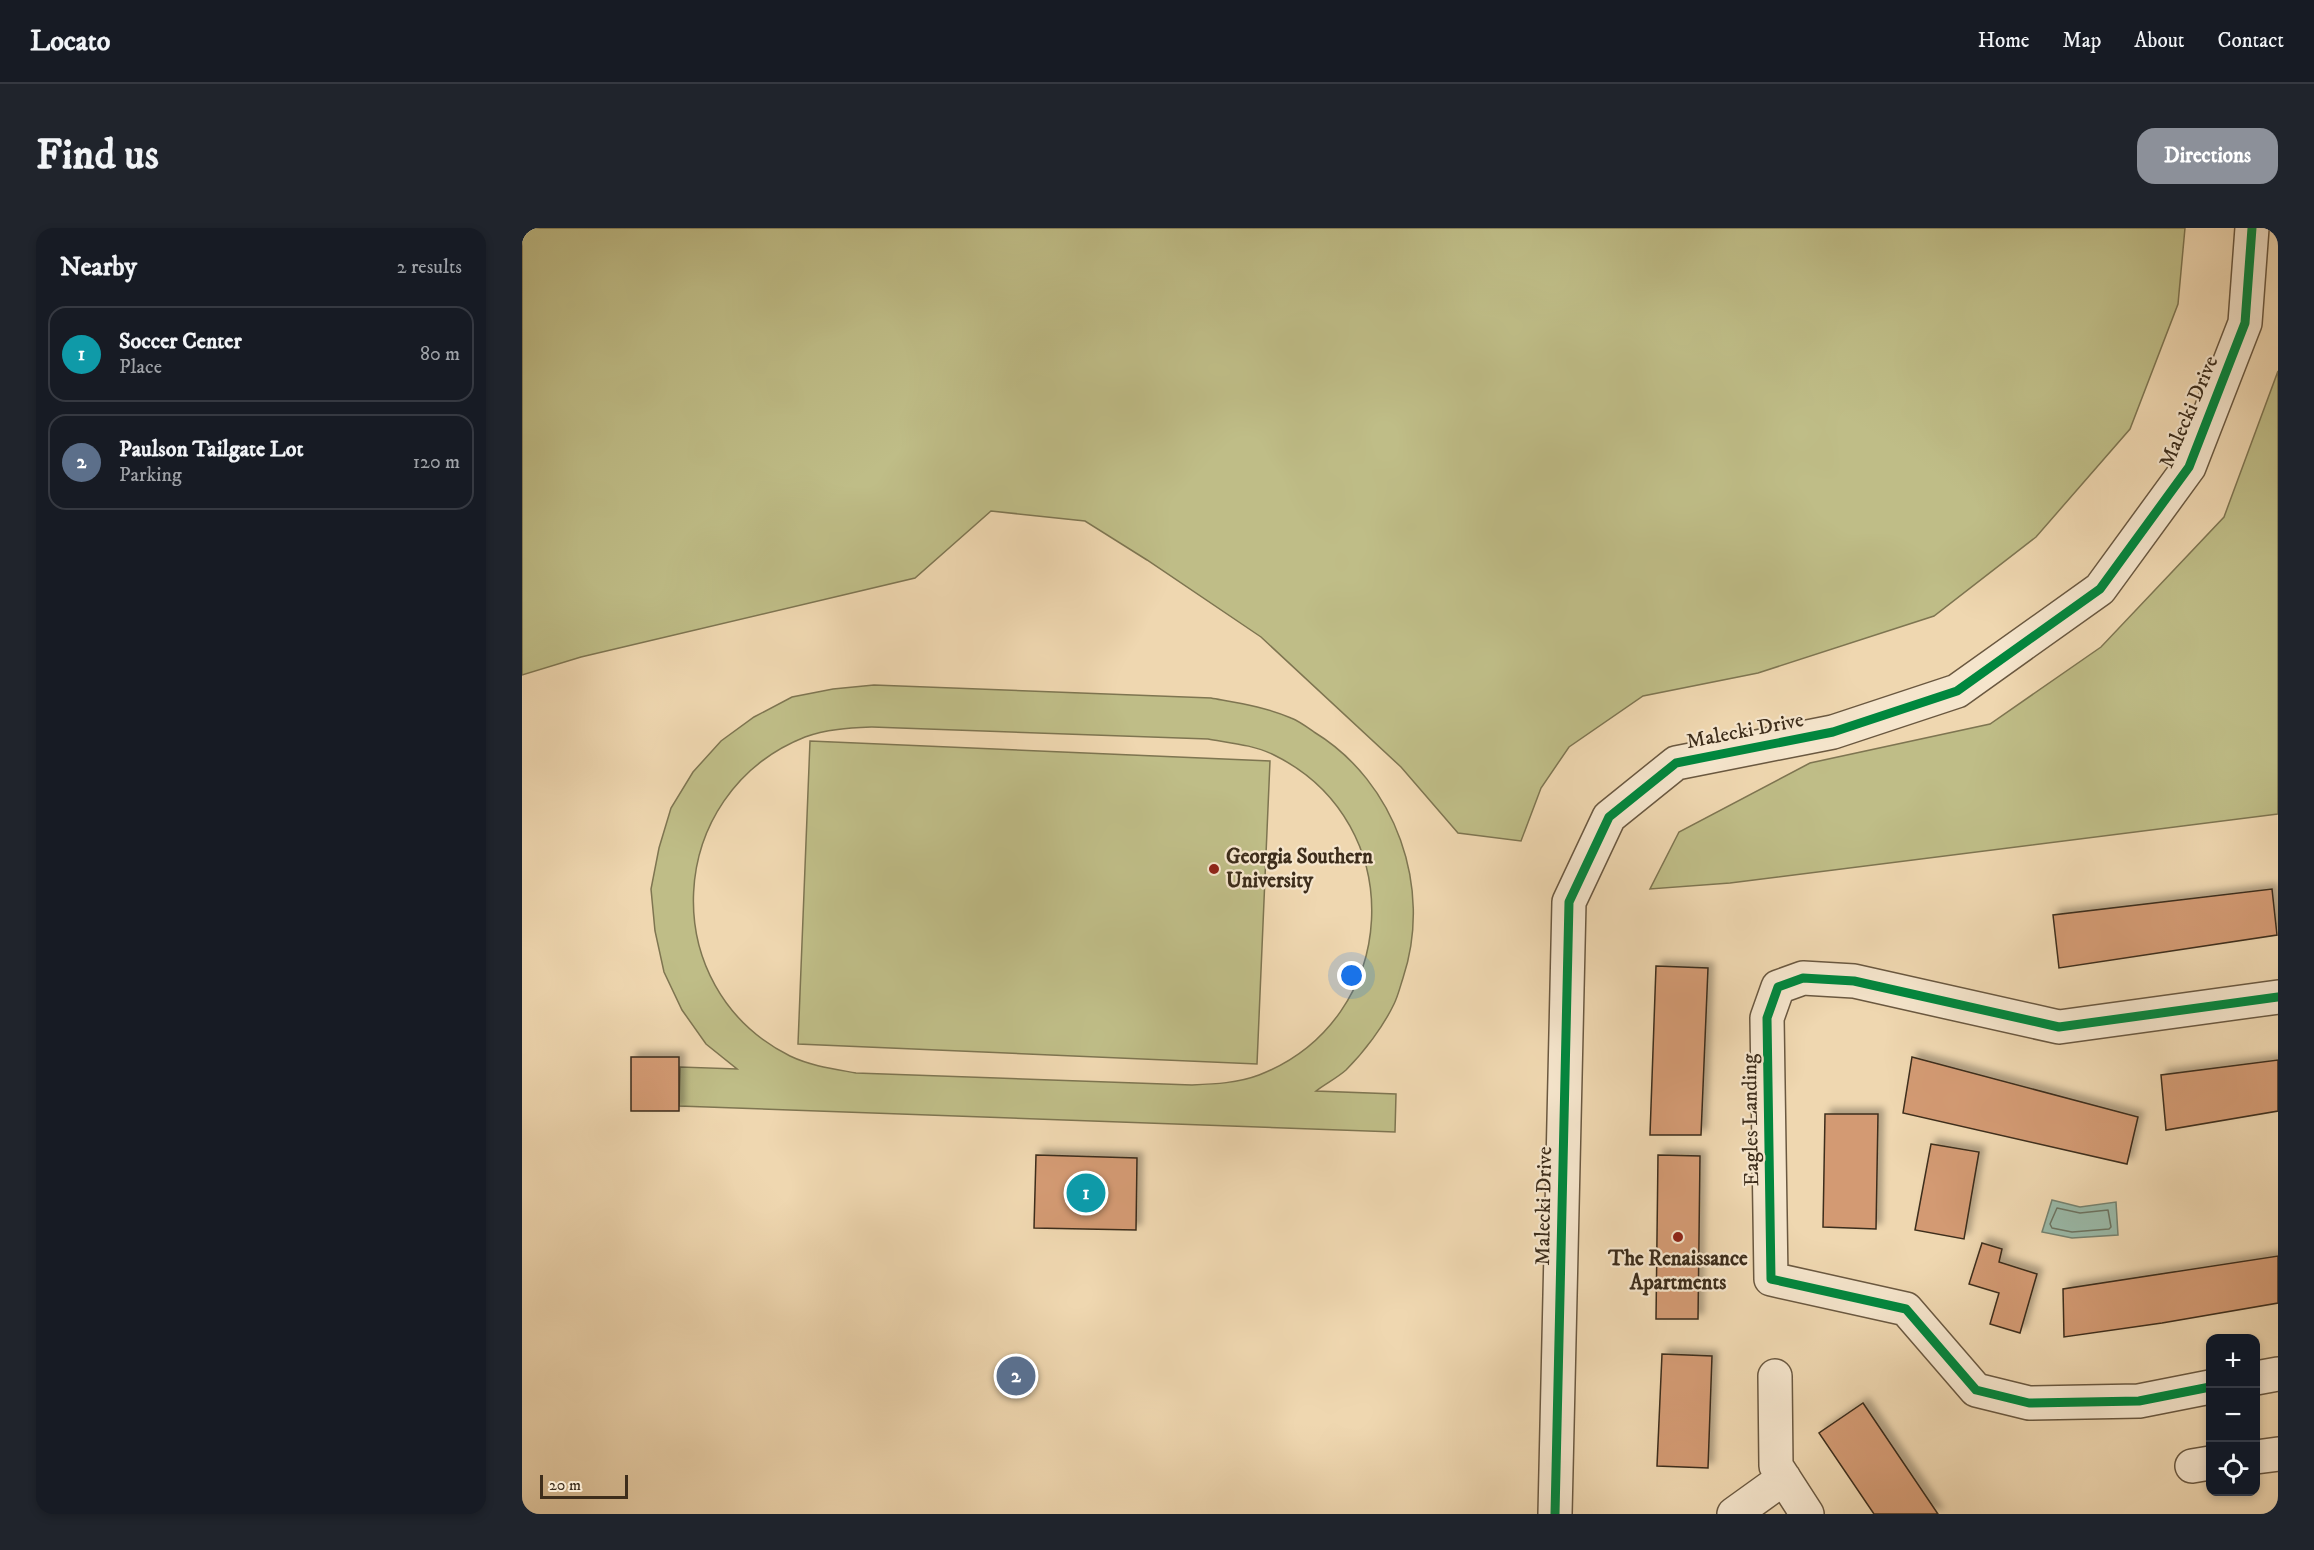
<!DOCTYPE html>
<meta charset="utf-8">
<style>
body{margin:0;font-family:"IM FELL DW Pica",serif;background:#20242c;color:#f1f3f6}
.controls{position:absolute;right:18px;bottom:18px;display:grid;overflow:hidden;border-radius:12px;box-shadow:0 3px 9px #0003}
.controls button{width:54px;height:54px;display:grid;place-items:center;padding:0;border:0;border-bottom:2px solid #363941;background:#171b24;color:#f1f3f6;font:30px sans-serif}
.scale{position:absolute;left:18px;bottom:15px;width:88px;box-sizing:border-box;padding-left:6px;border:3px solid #3d2d1b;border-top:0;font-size:16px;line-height:21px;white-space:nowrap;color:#3d2d1b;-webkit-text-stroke:4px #f5e5cc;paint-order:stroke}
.you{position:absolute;left:830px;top:748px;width:21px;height:21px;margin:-15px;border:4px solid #fff;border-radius:50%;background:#1a73e8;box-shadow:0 0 0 9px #1a73e833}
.badge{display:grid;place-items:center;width:39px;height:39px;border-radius:50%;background:#8c9099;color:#fff;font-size:20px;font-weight:700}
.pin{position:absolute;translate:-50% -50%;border:3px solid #fff;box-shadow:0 2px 6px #0006}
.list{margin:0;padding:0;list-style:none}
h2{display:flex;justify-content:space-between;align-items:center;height:78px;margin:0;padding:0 24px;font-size:26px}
h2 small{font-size:20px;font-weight:400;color:#9ea1a6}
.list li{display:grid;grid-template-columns:39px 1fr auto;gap:18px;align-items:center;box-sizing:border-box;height:96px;margin:0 12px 12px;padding:0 12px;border:2px solid #363941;border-radius:18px}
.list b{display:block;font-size:22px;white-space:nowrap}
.list p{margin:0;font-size:20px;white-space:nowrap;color:#9ea1a6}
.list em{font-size:20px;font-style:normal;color:#9ea1a6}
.icon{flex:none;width:33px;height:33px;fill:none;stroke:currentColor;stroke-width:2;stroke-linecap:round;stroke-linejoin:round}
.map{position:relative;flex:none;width:1756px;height:1286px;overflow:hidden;border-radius:18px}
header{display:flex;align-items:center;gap:36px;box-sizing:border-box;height:84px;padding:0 30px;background:#171b24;border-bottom:2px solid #363941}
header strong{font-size:28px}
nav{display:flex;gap:33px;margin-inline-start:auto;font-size:21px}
.intro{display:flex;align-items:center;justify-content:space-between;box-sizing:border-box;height:144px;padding:0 36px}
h1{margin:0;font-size:42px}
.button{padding:15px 27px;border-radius:18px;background:#8c9099;color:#fff;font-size:21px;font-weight:700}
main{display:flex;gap:36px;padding:0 36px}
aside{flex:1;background:#171b24;border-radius:18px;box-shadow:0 3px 9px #0003}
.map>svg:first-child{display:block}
.green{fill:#bfbd87;stroke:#7e7551;stroke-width:1.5;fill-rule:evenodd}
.water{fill:#9abaa9;stroke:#758270;stroke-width:1.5}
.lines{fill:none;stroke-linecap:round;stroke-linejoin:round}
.shore{stroke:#6c7462;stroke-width:1.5}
.building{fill:#d39a73;stroke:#3d2d1b;stroke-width:1.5;filter:url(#shadow)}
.minor-casing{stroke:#6a5840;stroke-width:36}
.minor{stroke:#f5e5cc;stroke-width:33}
.cycleway-casing{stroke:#f5e5cc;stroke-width:13}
.cycleway{stroke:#00873e;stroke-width:9}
.poi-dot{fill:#8f2418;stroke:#f5e5cc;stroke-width:2}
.labels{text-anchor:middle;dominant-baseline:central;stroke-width:4.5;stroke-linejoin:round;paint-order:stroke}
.street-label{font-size:21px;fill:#3d2d1b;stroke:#f5e5cc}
.poi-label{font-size:21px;font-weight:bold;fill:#3d2d1b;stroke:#f5e5cc;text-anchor:start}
</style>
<header>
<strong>Locato</strong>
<nav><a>Home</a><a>Map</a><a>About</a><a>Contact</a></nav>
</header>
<div class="intro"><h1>Find us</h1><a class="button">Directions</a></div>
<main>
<aside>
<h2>Nearby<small>2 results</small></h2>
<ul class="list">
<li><span class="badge" style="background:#0f9aa8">1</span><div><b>Soccer Center</b><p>Place</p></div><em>80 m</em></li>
<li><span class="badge" style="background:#5c6f8a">2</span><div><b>Paulson Tailgate Lot</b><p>Parking</p></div><em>120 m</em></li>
</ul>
</aside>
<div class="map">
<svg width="1756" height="1286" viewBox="0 0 1756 1286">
<defs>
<filter id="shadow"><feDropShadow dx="5.5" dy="-5.5" stdDeviation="3" flood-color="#0004"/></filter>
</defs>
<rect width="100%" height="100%" fill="#efd7b0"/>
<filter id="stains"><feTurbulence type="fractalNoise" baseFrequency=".00333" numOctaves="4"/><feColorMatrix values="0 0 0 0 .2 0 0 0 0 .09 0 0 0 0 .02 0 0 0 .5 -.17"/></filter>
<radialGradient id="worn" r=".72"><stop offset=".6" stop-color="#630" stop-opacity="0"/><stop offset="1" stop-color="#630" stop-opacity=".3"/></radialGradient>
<path class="green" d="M0,0H1663L1656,76L1608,201L1514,309L1412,388L1236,445L1121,468L1047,519L1019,560L999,613L936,605L879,539L739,409L625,332L563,293L469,283L393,350L59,429L0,447Z
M1756,143V586L1208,655L1128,661L1157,604L1288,535L1468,496L1579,419L1702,289Z
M352,457L689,470C716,475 744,479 769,490C777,493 785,499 792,504C874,554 911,660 881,750C878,759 876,768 872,776C861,799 842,824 824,842C815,850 803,856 794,863L874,866L873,904L157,878L158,839L215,841L184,816L160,782L142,744L133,703L129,661L137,620L149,580L171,544L199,513L232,489L270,469L311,461ZM350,499L686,511C709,515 732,517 752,527C890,595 879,792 737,847C716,855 693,856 670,857L334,845C312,841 289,838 268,828C132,760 142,565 283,509C304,501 328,500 350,499Z
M288,513L748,533L735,836L276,816Z"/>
<path class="water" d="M1530,972L1558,979L1594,974L1596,1007L1550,1010L1520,1004Z"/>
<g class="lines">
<path class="shore" d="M1535,980L1558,985L1586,982L1589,999L1587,1001L1550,1004L1530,1000L1528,996Z"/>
</g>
<path class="building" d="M1750,661L1755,707L1537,740L1531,687Z
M1134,738L1186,740L1179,907H1128Z
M109,829H157V883H109Z
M1390,829L1616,889L1605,936L1381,885Z
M1756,832V883L1644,902L1639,847Z
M1303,886H1356L1354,1001L1301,999Z
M1409,916L1457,924L1442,1011L1393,1002Z
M514,927L615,930L614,1002L512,1000Z
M1136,927L1178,928L1176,1091H1134Z
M1460,1015L1480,1021L1477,1034L1515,1046L1498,1105L1468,1096L1477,1065L1447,1056Z
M1756,1028V1075L1640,1095L1542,1109L1541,1061Z
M1140,1126L1190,1128L1186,1240L1135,1238Z
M1341,1175L1416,1286H1352L1297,1205Z"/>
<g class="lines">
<g class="minor-casing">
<path id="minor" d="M1253,1148L1254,1238L1285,1286
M1734,1150L1756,1146
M1688,1159L1617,1173L1507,1175L1454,1162L1384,1081L1249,1051L1245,790L1256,759L1281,750L1332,753L1537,799L1756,769
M1734,1229L1756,1226
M1670,1238L1688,1235
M1033,1286L1047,674L1087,589L1154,535L1311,504L1435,463L1578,361L1667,239L1723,95L1730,0
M1212,1286L1262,1250"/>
</g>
<use href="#minor" class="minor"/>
<g class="cycleway-casing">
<path id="cycleway" d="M1688,1159L1617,1173L1507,1175L1454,1162L1384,1081L1249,1051L1245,790L1256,759L1281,750L1332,753L1537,799L1756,769
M1033,1286L1047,674L1087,589L1154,535L1311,504L1435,463L1578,361L1667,239L1723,95L1730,0"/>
</g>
<use href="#cycleway" class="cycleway"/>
</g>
<g class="poi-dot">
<circle cx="692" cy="641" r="6"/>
<circle cx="1156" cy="1009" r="6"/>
</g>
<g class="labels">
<g class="street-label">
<text transform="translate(1667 184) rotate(-67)">Malecki Drive</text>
<text transform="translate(1223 503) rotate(-11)">Malecki Drive</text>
<text transform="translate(1229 892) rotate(-91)">Eagles Landing</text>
<text transform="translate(1022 978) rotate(-89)">Malecki Drive</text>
</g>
<g class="poi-label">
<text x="704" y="629">Georgia Southern<tspan x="704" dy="24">University</tspan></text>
<text x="1156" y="1031" text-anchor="middle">The Renaissance<tspan x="1156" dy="24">Apartments</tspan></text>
</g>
</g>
<rect width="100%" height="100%" filter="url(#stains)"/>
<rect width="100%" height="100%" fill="url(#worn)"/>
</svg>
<div class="controls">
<button>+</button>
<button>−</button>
<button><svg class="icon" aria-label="locate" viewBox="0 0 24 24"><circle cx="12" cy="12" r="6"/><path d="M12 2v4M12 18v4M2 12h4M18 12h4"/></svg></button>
</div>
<div class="scale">20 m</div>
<div class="you"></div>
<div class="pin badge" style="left:564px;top:965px;background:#0f9aa8">1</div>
<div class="pin badge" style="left:494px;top:1148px;background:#5c6f8a">2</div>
</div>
</main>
